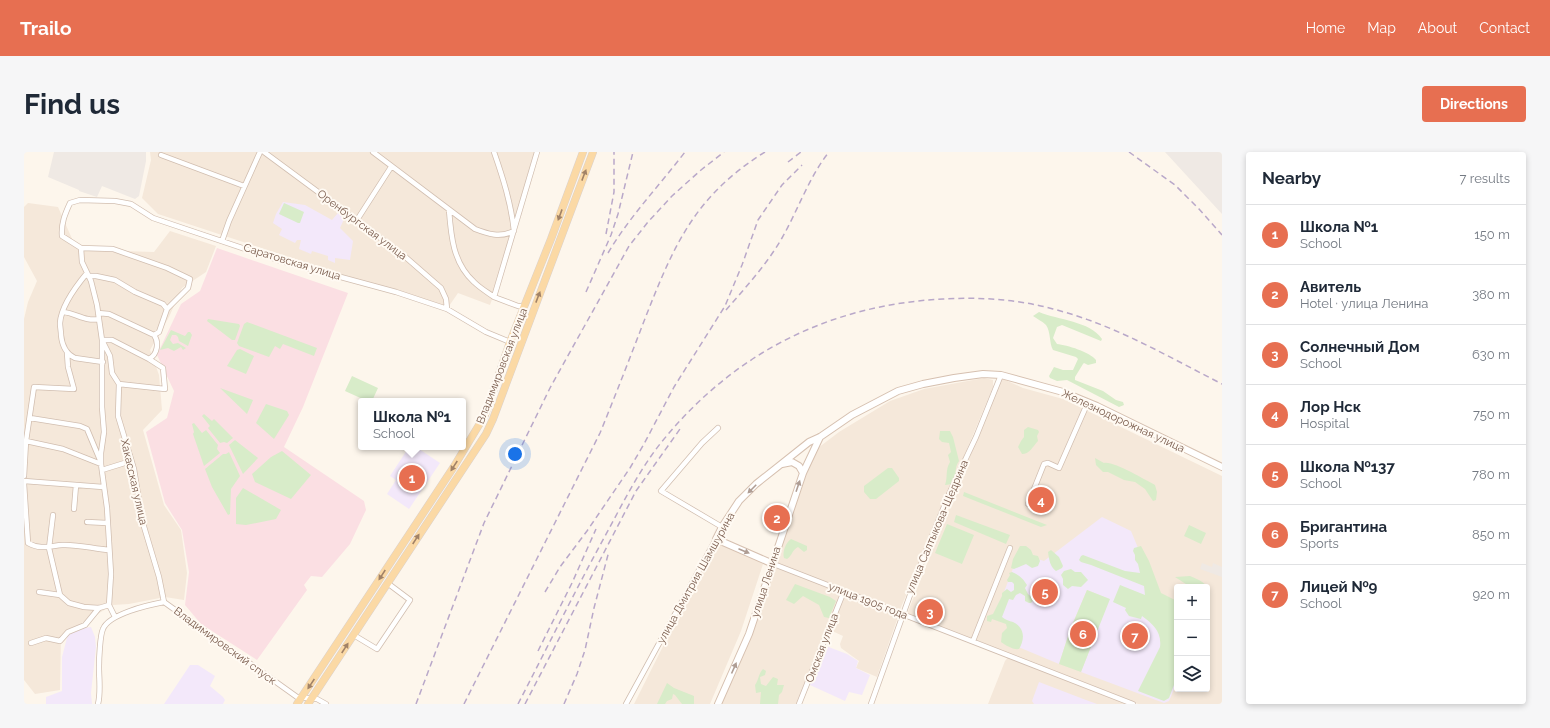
<!DOCTYPE html>
<meta charset="utf-8">
<style>
body{margin:0;font-family:Raleway,sans-serif;background:#f6f6f7;color:#1f2937}
.controls{position:absolute;right:12px;bottom:12px;display:grid;overflow:hidden;border-radius:4px;box-shadow:0 2px 6px #0003}
.controls button{width:36px;height:36px;display:grid;place-items:center;padding:0;border:0;border-bottom:1px solid #e0e1e3;background:#fff;color:#1f2937;font:20px sans-serif}
.you{position:absolute;left:491px;top:302px;width:14px;height:14px;margin:-10px;border:3px solid #fff;border-radius:50%;background:#1a73e8;box-shadow:0 0 0 6px #1a73e833}
.badge{display:grid;place-items:center;width:26px;height:26px;border-radius:50%;background:#e76f51;color:#fff;font-size:13px;font-weight:700}
.pin{position:absolute;translate:-50% -50%;border:2px solid #fff;box-shadow:0 1px 4px #0006}
.popup{position:absolute;left:334px;top:246px;width:108px;height:52px;box-sizing:border-box;display:grid;place-content:center;border-radius:4px;background:#fff;filter:drop-shadow(0 1px 3px #0005);font-size:13px;white-space:nowrap;color:#747a83}
.popup b{font-size:15px;color:#1f2937}
.popup::after{content:'';position:absolute;left:50%;top:100%;margin-left:-8px;border:8px solid transparent;border-top-color:#fff}
.list{margin:0;padding:0;list-style:none}
h2{display:flex;justify-content:space-between;align-items:center;height:52px;margin:0;padding:0 16px;font-size:17px}
h2 small{font-size:13px;font-weight:400;color:#747a83}
.list li{display:grid;grid-template-columns:26px 1fr auto;gap:12px;align-items:center;box-sizing:border-box;height:60px;padding:0 16px;border-top:1px solid #e0e1e3}
.list b{display:block;font-size:15px;white-space:nowrap}
.list p{margin:0;font-size:13px;white-space:nowrap;color:#747a83}
.list em{font-size:13px;font-style:normal;color:#747a83}
.icon{flex:none;width:22px;height:22px;fill:none;stroke:currentColor;stroke-width:2;stroke-linecap:round;stroke-linejoin:round}
.map{position:relative;flex:none;width:1198px;height:552px;overflow:hidden;border-radius:4px}
header{display:flex;align-items:center;gap:24px;box-sizing:border-box;height:56px;padding:0 20px;background:#e76f51;color:#fff}
header strong{font-size:19px}
nav{display:flex;gap:22px;margin-inline-start:auto;font-size:14px}
.intro{display:flex;align-items:center;justify-content:space-between;box-sizing:border-box;height:96px;padding:0 24px}
h1{margin:0;font-size:28px}
.button{padding:10px 18px;border-radius:4px;background:#e76f51;color:#fff;font-size:14px;font-weight:700}
main{display:flex;gap:24px;padding:0 24px}
aside{flex:1;background:#fff;border-radius:4px;box-shadow:0 2px 6px #0003}
.map>svg:first-child{display:block}
.residential{fill:#f5e8da;fill-rule:evenodd}
.industrial{fill:#efe9e4}
.education{fill:#f3e8fa}
.medical{fill:#fbdfe3}
.green{fill:#d8ecc9}
.lines{fill:none;stroke-linecap:round;stroke-linejoin:round}
.street-casing{stroke:#d1beb0;stroke-width:6}
.secondary-casing{stroke:#d6c0b0;stroke-width:8}
.primary-casing{stroke:#dad1cd;stroke-width:8}
.street{stroke:#fff;stroke-width:4.5}
.secondary{stroke:#fff;stroke-width:6}
.primary{stroke:#fbd9a5;stroke-width:7}
.rail{stroke:#b9a8c9;stroke-width:1.5;stroke-dasharray:6 4;stroke-linecap:butt}
.oneway{fill:#a18267}
.oneway2{fill:#af9d94}
.labels{text-anchor:middle;dominant-baseline:central;stroke-width:4;stroke-linejoin:round;paint-order:stroke}
.street-label{font-size:11px;fill:#7a5c4d;stroke:#fffaf3}
</style>
<header>
<strong>Trailo</strong>
<nav><a>Home</a><a>Map</a><a>About</a><a>Contact</a></nav>
</header>
<div class="intro"><h1>Find us</h1><a class="button">Directions</a></div>
<main>
<div class="map">
<svg width="1198" height="552" viewBox="0 0 1198 552">
<rect width="100%" height="100%" fill="#fdf6ec"/>
<path class="residential" d="M126,0H512L493,59L471,139L466,153L434,141L423,157L134,62L118,46L127,8Z
M4,51L34,55L49,89L66,98L130,100L146,79L192,94L182,120L158,136L145,165L126,198L135,223L138,258L119,278L140,353L157,378L163,421L160,448L141,445L105,452L89,453L37,483L36,538L11,542L0,528V167L4,150L13,129L0,105V55Z
M960,226L969,228V235L875,460L748,410L780,321L794,296L815,280L866,249L900,237Z
M979,227L999,236L1039,247L1198,324V552H1114L883,462L976,229ZM1153,435H1183V537H1153Z
M692,389L740,409L717,479L686,552H610Z
M748,412L819,439L773,552H695L725,482Z
M821,441L875,462L853,525L832,516L835,509L817,496L816,492L819,484L806,478Z
M985,504L1105,552H964L981,509Z"/>
<path class="industrial" d="M30,0H122V9L115,44L111,47L78,34L73,45L55,39V38L24,25Z
M1141,0H1198V62Z
M1178,411L1188,415L1189,411L1198,415V425L1176,417Z"/>
<path class="education" d="M259,50L281,53L308,68L314,61L321,65L316,76L329,89L326,108L311,106V111L304,108V104L288,99L287,102L275,97L277,88H273L271,91L255,83L258,77L249,71L252,62Z
M385,295H392L416,311L385,357L363,342L372,328L366,324Z
M1078,365L1107,379L1153,490V530L1145,549L1140,551L1057,520L1085,447L1063,438L1046,478L1035,512L980,489L987,473L970,466L995,401L1020,409Z
M67,475L71,485L72,495L67,541L68,552H22V545L38,539V505L44,482L54,477Z
M802,494L823,502L834,509L832,516L846,523L838,543L825,540L821,549L786,533Z
M166,513H174L191,524L186,534L199,545L201,548L199,552H140Z
M1015,530L1062,548L1073,552H1010L1008,549Z"/>
<path class="medical" d="M193,96L324,141L279,255L260,295L340,349L342,358L326,392L298,425L287,424L280,433L283,438L233,508L177,472L161,453L165,420L158,378L141,351L122,280L143,266L150,239L133,203L157,152L176,139Z"/>
<path class="green" d="M260,51L280,60L276,71H274L255,62Z
M1015,160C1034,168 1066,169 1078,187L1077,189L1038,173L1033,175L1029,186L1033,192C1043,193 1066,200 1072,208V211L1064,213L1060,211L1059,212L1051,225V228L1079,239L1092,248L1099,250L1100,253L1095,255L1043,228L1033,229L1026,226L1025,224L1030,215L1039,218H1049L1054,207L1052,205L1029,198C1025,191 1027,180 1022,173C1018,169 1013,167 1009,164Z
M184,167L215,172L216,174L211,188H208L183,169Z
M223,170L293,196L290,204L259,192L256,197L251,194L245,205L215,194L213,191L220,172Z
M147,178L161,184L164,180H166L168,183L164,194L155,189L154,185L152,183H148L146,188L149,192L154,191L162,196L159,198L157,195L150,199L144,196L136,198Z
M216,197L230,204L222,222L203,214L213,198Z
M328,224L354,236L348,249H343L321,239Z
M196,236L229,248L223,262Z
M242,252L263,259L265,263L250,287L232,271Z
M180,262L188,269L190,267L209,286L203,291L200,290L196,291L184,276L186,274L178,264Z
M170,271L178,281L182,278L194,293L193,297L196,301L180,314L169,282L170,280L168,272Z
M1004,275L1014,278L1015,280L1013,284L1014,289C1009,294 1006,302 998,302L994,295L997,289L1000,285V278Z
M916,279H926L929,285L935,309C929,317 934,325 929,332L921,333C924,325 921,318 926,310L924,303L927,300L925,291L918,290L915,287Z
M211,288L234,306L219,322L205,293Z
M258,299L287,323L267,347L231,330L228,322L247,305Z
M205,300L216,324L207,337L206,362L204,363L188,335L181,317L199,302H202Z
M1071,306L1080,311C1090,309 1121,328 1131,333L1133,340L1132,348L1129,349L1121,337L1111,330L1100,328L1084,320H1079L1072,313Z
M864,316H868L875,326V329L852,347H846L840,340V334Z
M219,336L257,358L252,367L222,373L212,372V346Z
M940,340L1023,373L1017,375L939,344Z
M932,363L986,383L982,392L930,370Z
M923,372L950,383L938,412L911,401Z
M1165,373L1182,381L1177,392L1160,384Z
M767,387L783,394V398L780,400L774,395C768,398 768,404 763,407L760,406C758,400 762,390 767,387Z
M996,394H1002L1007,398L1009,403L1014,404L1016,409L1014,414L1008,416L1002,412L990,417L987,416L989,407Z
M1117,394L1125,409L1137,441L1153,449V525L1145,546L1140,549L1114,539L1136,495C1138,480 1129,472 1118,464L1117,467L1105,464L1101,458L1102,456L1089,450L1096,433L1121,443L1120,434L1067,413L1057,410L1055,408L1057,404L1059,403L1101,419L1116,421L1114,412L1111,408V403L1109,399L1110,396Z
M1027,398L1035,405L1039,414L1038,416L1032,419C1026,415 1025,407 1024,400Z
M1047,417L1051,420H1057L1064,428L1057,435L1048,434L1044,437L1039,433V427L1037,423L1040,419Z
M988,420C995,423 999,426 1003,433L1001,436L1004,442L1010,447L1007,451H1005L1001,449V444L996,441L992,443L989,448L985,447L978,465C982,468 985,469 989,470C1001,476 1001,487 995,497C989,498 981,493 977,490L978,481L983,476L982,472L968,467L967,470L963,469V464L969,462L978,444V441L983,437L987,440L990,438V432L988,430H984L983,428L986,423L985,421Z
M1166,424C1175,428 1185,431 1185,443L1184,445V453L1183,455V435L1165,434L1151,425Z
M771,432L806,445L812,449L805,466L800,465L795,453L779,444L770,452L762,448Z
M1063,438L1086,447L1057,520L1035,512L1046,478Z
M739,517L742,519L741,523L736,525L737,532L742,534L749,525L754,527L753,533H760L758,540L755,543L754,552H736L737,540L732,541L731,533C735,528 734,522 739,517Z
M643,531L650,536L670,544V552H658L651,543L649,542L648,547L643,549L641,552H633Z"/>
<g class="lines">
<g class="street-casing">
<path id="street" d="M240,0L378,102L417,136L422,147L423,157
M349,0L451,77C464,82 476,86 490,79C487,51 479,26 470,0
M137,3L220,34
M425,58C427,84 429,111 450,130C456,136 463,140 470,145
M333,68L367,15
M198,89L205,69L236,0
M57,96L89,97L143,116L166,127L164,136L143,157L135,180L130,183
M63,121C53,133 37,155 36,171C36,175 37,179 37,183C38,193 42,202 51,206L79,210
M64,124H72L91,128L111,140L139,152L143,157
M501,155L494,154L470,145L513,0
M39,160C52,161 61,170 75,167
M74,161L85,162L130,183
M130,183C135,190 134,202 125,207L88,188H78L86,204L88,221L95,232L94,264L110,317L118,368L135,425L140,450
M95,232L141,237L139,216L125,207
M6,266L56,274L63,277L76,308
M694,276L678,291L637,339L698,375
M2,289L39,297L77,312
M78,318L107,309
M0,324L2,289L10,235L50,237L44,215L43,201
M0,329L79,335
M0,332L4,391C16,398 26,394 38,393C53,392 70,397 85,398
M1004,352L1020,312L1024,311L1035,316L1064,250
M50,357L52,333
M29,363L25,396L36,443L45,451L60,455L75,456L85,453
M63,370L83,371
M747,411L1109,552
M15,440L36,443
M91,465L85,453L87,422L83,356L77,312V301L80,280L78,255V188L73,153L67,129L58,110L57,96L38,84C37,71 41,62 46,51L56,48L91,49L107,52L129,66L254,108L372,140L423,157L462,180L486,190
M333,485L353,497L386,448L366,433
M949,489L986,396
M7,491L22,486L36,489L44,480L61,473L75,456
M74,552C77,540 75,527 75,515C75,508 76,483 79,477C85,462 124,453 140,450L273,545L293,547L302,552
M602,552L692,387
M775,552L820,439
M847,552L900,404L926,340L952,285L977,223"/>
</g>
<g class="secondary-casing">
<path id="secondary" d="M758,312L768,310L775,314L779,321
M747,411L692,387L698,375L715,349L732,332L785,290L796,285L828,263L874,239L899,232L930,226L959,222L977,223L1039,240L1073,254L1198,315
M694,552L725,482L779,321L796,285"/>
</g>
<g class="primary-casing">
<path id="primary" d="M273,552L429,316L461,263L486,190L527,87L559,0
M284,552L462,282L469,267L569,0"/>
</g>
<use href="#street" class="street"/>
<use href="#secondary" class="secondary"/>
<use href="#primary" class="primary"/>
<path class="rail" d="M1105,0L1151,33L1175,57L1198,83
M764,10L777,0
M582,82L590,40V0
M584,101C606,64 635,34 661,0
M562,140L587,83L594,62L609,0
M702,158C722,135 743,112 758,86C774,58 785,25 805,0
M521,440L536,415L563,379L606,316L620,292L650,235L701,154L718,113L734,68L758,33L778,13
M514,499L548,431L572,377
M392,552L460,371L526,236L605,94L624,70L648,44L677,18L700,0
M440,552L576,281C592,242 607,203 622,164C637,126 652,88 677,56C695,33 717,15 741,0
M494,552C523,496 551,439 581,384C598,353 614,320 636,292C708,202 804,153 919,147C956,145 993,147 1029,157C1089,172 1143,204 1198,232
M501,552L612,339L656,277
M540,552L553,522L561,498L570,456L585,399"/>
</g>
<defs><path id="oneway-solid" d="M-6-.8H1V-3.2L6.5 0L1 3.2V.8H-6Z"/></defs>
<g class="oneway">
<use href="#oneway-solid" transform="translate(560 23) rotate(-69)"/>
<use href="#oneway-solid" transform="translate(536 63) rotate(110)"/>
<use href="#oneway-solid" transform="translate(514 145) rotate(-69)"/>
<use href="#oneway-solid" transform="translate(430 314) rotate(123)"/>
<use href="#oneway-solid" transform="translate(392 387) rotate(-57)"/>
<use href="#oneway-solid" transform="translate(358 423) rotate(123)"/>
<use href="#oneway-solid" transform="translate(321 496) rotate(-57)"/>
<use href="#oneway-solid" transform="translate(287 532) rotate(124)"/>
</g>
<g class="oneway2">
<use href="#oneway-solid" transform="translate(774 334) rotate(-71)"/>
<use href="#oneway-solid" transform="translate(728 337) rotate(135)"/>
<use href="#oneway-solid" transform="translate(720 399) rotate(23)"/>
<use href="#oneway-solid" transform="translate(710 516) rotate(-66)"/>
</g>
<g class="labels">
<g class="street-label">
<text transform="translate(338 73) rotate(37)">Оренбургская улица</text>
<text transform="translate(268 110) rotate(17)">Саратовская улица</text>
<text transform="translate(478 214) rotate(-69)">Владимировская улица</text>
<text transform="translate(1099 269) rotate(25)">Железнодорожная улица</text>
<text transform="translate(110 330) rotate(77)">Хакасская улица</text>
<text transform="translate(913 375) rotate(-67)">улица Салтыкова-Щедрина</text>
<text transform="translate(672 426) rotate(-61)">улица Дмитрия Шамшурина</text>
<text transform="translate(742 430) rotate(-72)">улица Ленина</text>
<text transform="translate(844 449) rotate(21)">улица 1905 года</text>
<text transform="translate(201 494) rotate(36)">Владимировский спуск</text>
<text transform="translate(798 496) rotate(-69)">Омская улица</text>
</g>
</g>
</svg>
<div class="controls">
<button>+</button>
<button>−</button>
<button><svg class="icon" aria-label="layers" viewBox="0 0 24 24"><path d="M12 4l9 5-9 5-9-5zM3 14l9 5 9-5"/></svg></button>
</div>
<div class="you"></div>
<div class="pin badge" style="left:388px;top:326px">1</div>
<div class="popup"><b>Школа №1</b>School</div>
<div class="pin badge" style="left:753px;top:366px">2</div>
<div class="pin badge" style="left:906px;top:460px">3</div>
<div class="pin badge" style="left:1017px;top:348px">4</div>
<div class="pin badge" style="left:1021px;top:440px">5</div>
<div class="pin badge" style="left:1059px;top:482px">6</div>
<div class="pin badge" style="left:1111px;top:484px">7</div>
</div>
<aside>
<h2>Nearby<small>7 results</small></h2>
<ul class="list">
<li><span class="badge">1</span><div><b>Школа №1</b><p>School</p></div><em>150 m</em></li>
<li><span class="badge">2</span><div><b>Авитель</b><p>Hotel · улица Ленина</p></div><em>380 m</em></li>
<li><span class="badge">3</span><div><b>Солнечный Дом</b><p>School</p></div><em>630 m</em></li>
<li><span class="badge">4</span><div><b>Лор Нск</b><p>Hospital</p></div><em>750 m</em></li>
<li><span class="badge">5</span><div><b>Школа №137</b><p>School</p></div><em>780 m</em></li>
<li><span class="badge">6</span><div><b>Бригантина</b><p>Sports</p></div><em>850 m</em></li>
<li><span class="badge">7</span><div><b>Лицей №9</b><p>School</p></div><em>920 m</em></li>
</ul>
</aside>
</main>
